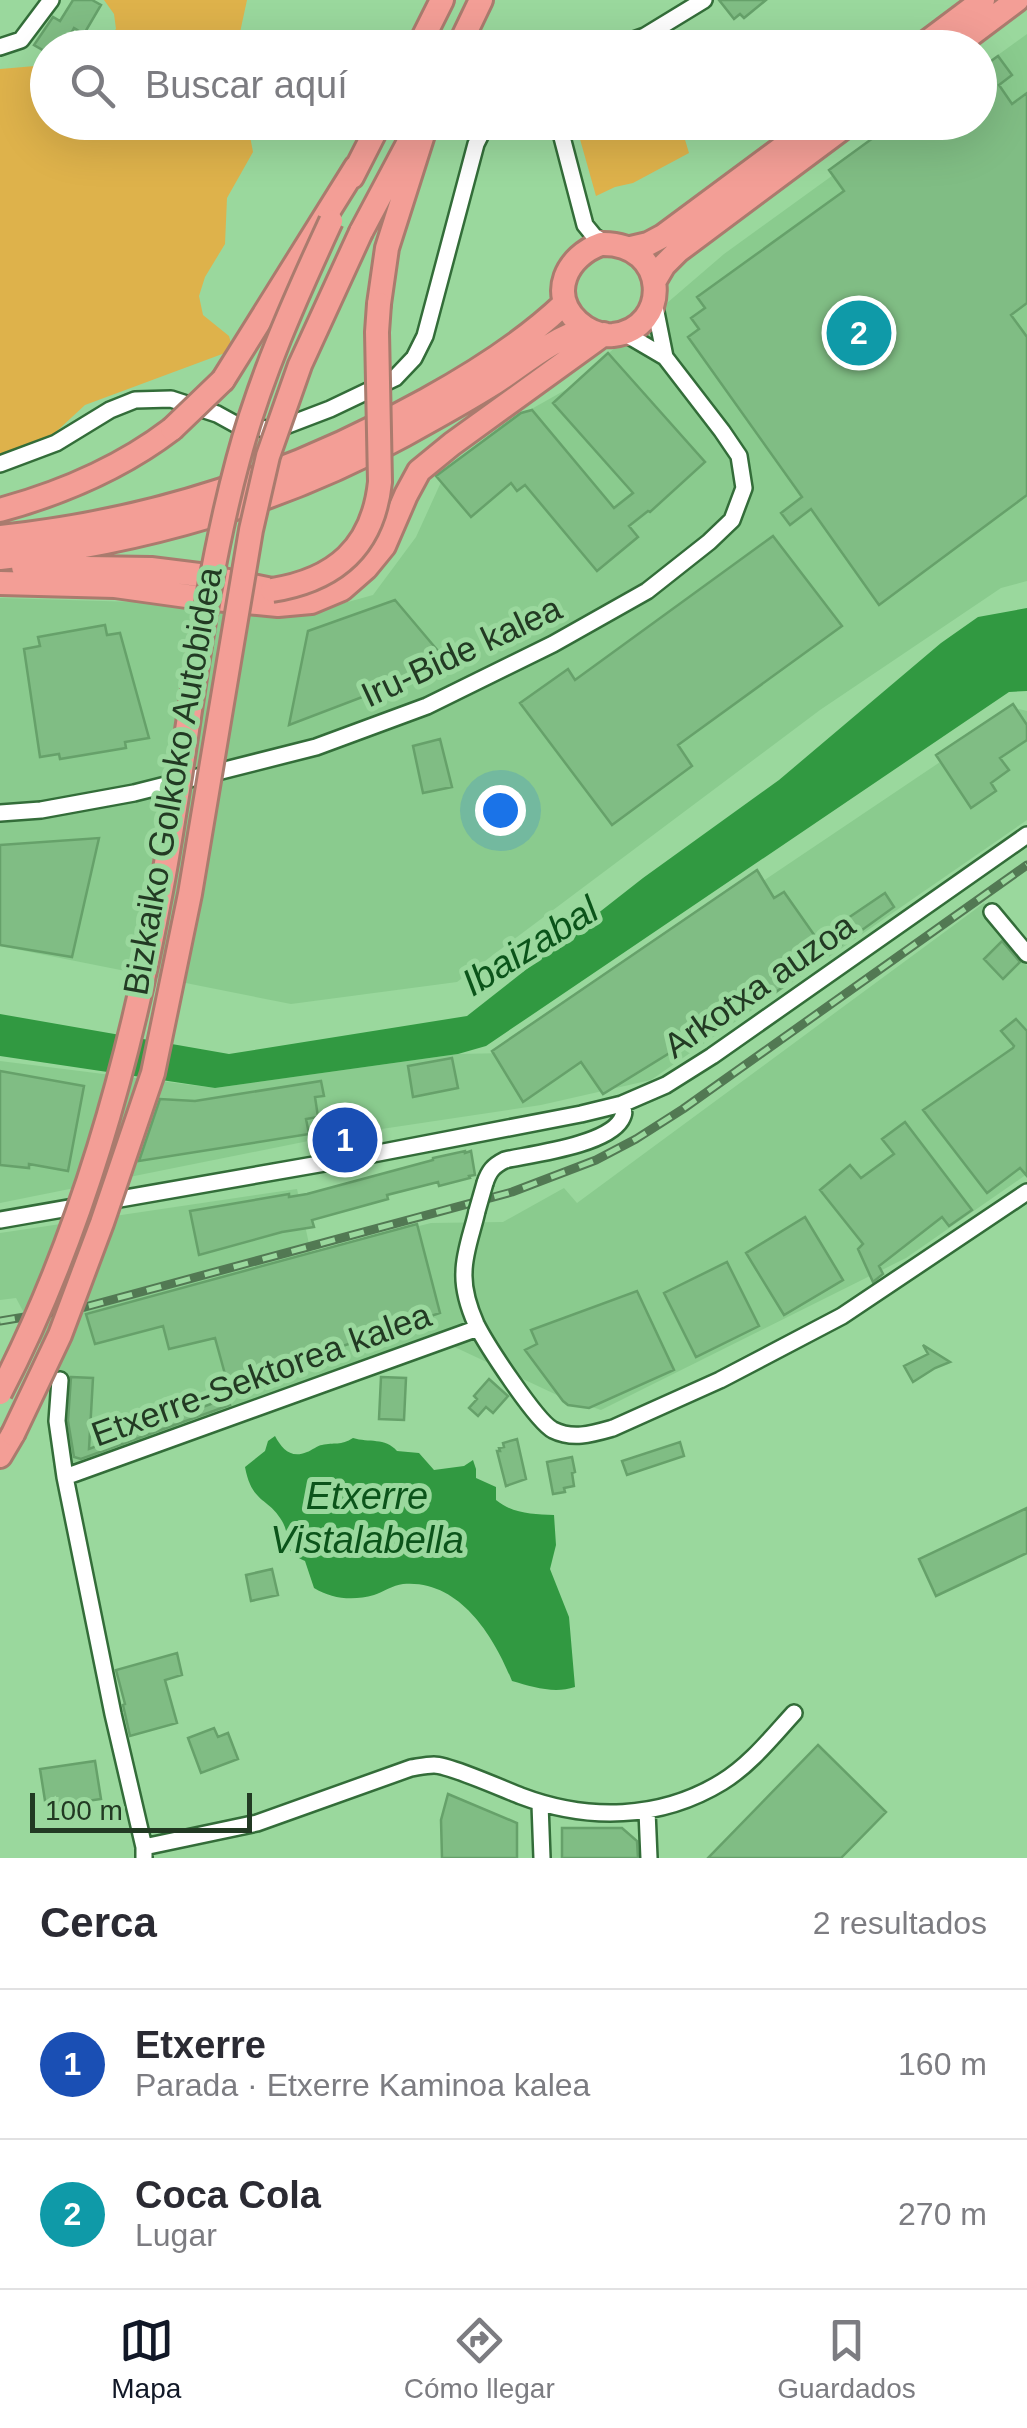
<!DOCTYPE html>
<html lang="es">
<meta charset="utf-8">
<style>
body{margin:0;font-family:Helvetica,sans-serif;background:#f2f2f3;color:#2b2b33}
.scale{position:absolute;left:30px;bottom:25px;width:222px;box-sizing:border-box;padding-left:10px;border:5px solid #223a23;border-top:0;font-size:28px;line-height:35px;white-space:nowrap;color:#223a23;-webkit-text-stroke:8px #9ad89d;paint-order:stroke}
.you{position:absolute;left:500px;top:810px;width:35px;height:35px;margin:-25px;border:8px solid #fff;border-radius:50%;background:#1a73e8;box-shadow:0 0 0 15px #1a73e833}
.badge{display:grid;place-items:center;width:65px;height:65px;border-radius:50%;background:#111827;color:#fff;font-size:32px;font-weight:700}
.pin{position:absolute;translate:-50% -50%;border:5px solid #fff;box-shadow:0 2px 10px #0006}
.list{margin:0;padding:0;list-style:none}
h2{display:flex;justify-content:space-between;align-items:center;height:130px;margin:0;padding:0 40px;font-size:42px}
h2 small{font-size:32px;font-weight:400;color:#7c7c81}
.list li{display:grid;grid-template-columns:65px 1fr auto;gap:30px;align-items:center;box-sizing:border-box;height:150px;padding:0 40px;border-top:2px solid #e1e1e2}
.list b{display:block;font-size:38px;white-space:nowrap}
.list p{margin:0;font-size:32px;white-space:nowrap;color:#7c7c81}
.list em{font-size:32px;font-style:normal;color:#7c7c81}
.icon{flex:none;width:55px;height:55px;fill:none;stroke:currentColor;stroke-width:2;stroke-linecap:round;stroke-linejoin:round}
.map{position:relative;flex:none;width:1027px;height:1858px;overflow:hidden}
.search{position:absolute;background:#fff;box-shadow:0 10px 40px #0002;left:30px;right:30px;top:30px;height:110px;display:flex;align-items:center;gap:25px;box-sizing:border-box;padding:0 35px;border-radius:55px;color:#7c7c81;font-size:38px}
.sheet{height:430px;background:#fff}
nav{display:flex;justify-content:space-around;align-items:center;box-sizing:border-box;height:140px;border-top:2px solid #e1e1e2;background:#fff;font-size:28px;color:#7c7c81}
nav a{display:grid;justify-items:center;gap:5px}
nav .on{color:#111827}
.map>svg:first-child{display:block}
.built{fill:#8acb8e}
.green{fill:#deb24b}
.water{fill:#319941}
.building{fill:#80bd84;stroke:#66a16a;stroke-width:2.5}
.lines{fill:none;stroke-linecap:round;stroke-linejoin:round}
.minor-casing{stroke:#336d39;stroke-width:20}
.highway-casing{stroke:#aa7b6e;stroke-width:28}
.minor{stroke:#fff;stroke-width:15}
.highway{stroke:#f39e96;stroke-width:22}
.rail-casing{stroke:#527953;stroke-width:9}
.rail{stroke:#9ad89d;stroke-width:5;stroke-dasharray:15;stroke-linecap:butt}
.minor-bridge-casing{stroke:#336d39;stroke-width:20;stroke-linecap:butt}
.highway-bridge-casing{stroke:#aa7b6e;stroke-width:28;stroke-linecap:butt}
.minor-bridge{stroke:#fff;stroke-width:15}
.highway-bridge{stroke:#f39e96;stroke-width:22}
.labels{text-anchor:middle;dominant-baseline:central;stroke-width:10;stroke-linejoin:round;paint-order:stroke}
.street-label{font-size:35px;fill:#223a23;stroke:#9ad89d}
.water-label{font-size:38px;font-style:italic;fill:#0b541a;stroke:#9ad89d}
</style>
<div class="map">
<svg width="1027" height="1858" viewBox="0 0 1027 1858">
<rect width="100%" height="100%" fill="#9ad89d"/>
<path class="built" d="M1027,34V581L1001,588L820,710L457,982L291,1004L0,946V598L137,602L294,617L373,595L416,537L447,469L503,425L567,389L724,254L905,123L980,122V68Z
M1019,709L1027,711V820L651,1080L541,1105L328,1137L0,1203V1061L215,1088L458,1054L507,1053Z
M984,903L1027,966V1174L906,1258L601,1410L557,1395L429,1335L74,1468L60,1380L16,1298L0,1300V1233L297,1189L311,1253L431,1223L503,1222L564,1188L577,1203Z"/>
<path class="green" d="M104,0H247L239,37L230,47H91L102,43L116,29L114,14Z
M47,65L48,122L245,123L249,131L253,152L227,198L225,244L205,277L199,296L203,315L229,336L233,350L85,405L30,456L0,471V69Z
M571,123H680L689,153L633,183L615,187L596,196L578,132L573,133Z"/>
<path class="water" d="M1027,608V691L1009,692L486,1046L458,1054L215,1088L0,1056V1014L229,1054L467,1016L643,878L779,780L941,643L978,617Z
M275,1436C282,1449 291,1459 307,1452C311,1451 318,1445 322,1445C334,1442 341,1446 353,1438C369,1443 385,1437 397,1451L419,1453L434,1470L464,1466L473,1460L476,1469V1478L496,1487V1500C513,1514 533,1514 554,1515L556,1545L550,1569L569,1617L575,1687C554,1694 533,1687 512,1681C494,1636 459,1579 403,1584C393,1585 383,1592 374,1595C353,1601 332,1599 314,1588L305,1561C279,1550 293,1540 282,1521C268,1497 252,1504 245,1467L265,1451L268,1441Z"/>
<path class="building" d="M73,0H92L101,5L84,34L74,28L63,48H48V53L34,45L53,17L60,21Z
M719,0H766L744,18L740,14L734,19Z
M998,56L1012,75L999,85L1012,104L1027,93V303L1011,315L1027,337V495L879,605L811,509L790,525L781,513L802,497L688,337L699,329L691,318L705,308L697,297L844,191L829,170L895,122H980V69Z
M608,353L705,462L650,512L648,511L629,526L638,537L597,571L525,485L517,491L511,483L471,517L436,476L521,413L532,410L614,508L633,493L553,403Z
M773,536L842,626L678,745L692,766L612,825L520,703L568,669L575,680Z
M395,600L449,664L289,725L308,631Z
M105,625L107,635L120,633L149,738L125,742L126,748L60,759L59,754L40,757L24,649L40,646L38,637Z
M1013,704L1027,725V740L1000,758L1009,770L991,783L996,791L971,808L936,755Z
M440,739L452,787L423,793L413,746Z
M99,838L72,957L0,945V845Z
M757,870L774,898L784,892L817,939L885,893L894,907L769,997L758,980L733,997L741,1009L603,1094L581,1062L523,1102L492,1051Z
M1002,941L1020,962L1003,979L984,959Z
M1016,1019L1027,1031V1176L1020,1168L987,1193L923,1110L1013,1048L1014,1046L1001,1031Z
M452,1058L458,1088L413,1097L408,1066Z
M0,1071L84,1086L68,1171L29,1164V1168L0,1165Z
M321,1081L324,1096L315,1097L318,1117L306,1119L309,1134L139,1161L160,1099L195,1101Z
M905,1122L972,1210L949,1226L942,1217L879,1266L883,1274L873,1282L858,1249L863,1244L820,1190L850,1165L861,1178L894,1154L882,1139Z
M465,1151V1153L471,1151L475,1175L469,1176L470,1178L439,1186L438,1182L387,1195L388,1199L312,1220L314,1227L282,1232L199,1255L190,1211L289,1194V1197L307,1194L433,1160V1158Z
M805,1217L843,1280L784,1315L746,1253Z
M417,1224L440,1313L228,1385L215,1338L169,1349L163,1326L95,1344L86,1314Z
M727,1262L759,1326L696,1357L664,1293Z
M637,1291L674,1370L589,1408L568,1405L563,1401L525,1350L537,1344L531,1330Z
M923,1345L950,1362L935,1368L913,1382L904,1366L928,1354Z
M71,1377L93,1378L89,1449L227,1398L230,1405L81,1459L74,1457L68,1421Z
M381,1377L406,1378L404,1420L379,1419Z
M489,1379L508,1396L493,1413L486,1407L478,1416L469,1408L477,1399L474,1396Z
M517,1439L526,1479L506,1486L497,1451H500L499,1448L504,1447L503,1443Z
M680,1442L684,1456L627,1475L622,1461Z
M572,1457L575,1472L572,1473L574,1486L564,1488L565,1492L553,1494L547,1462Z
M1027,1508V1553L936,1596L919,1559Z
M272,1569L278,1595L251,1601L246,1575Z
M177,1653L182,1675L165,1680L177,1723L130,1736L123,1705L125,1704L116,1670Z
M214,1728L218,1737L228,1733L238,1759L201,1773L188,1738Z
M818,1745L886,1812L841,1858H708Z
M95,1761L101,1799L46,1807L40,1769Z
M448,1794L517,1823V1858H442L441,1820Z
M562,1828H622L637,1841L638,1858H562Z"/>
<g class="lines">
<g class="minor-casing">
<path id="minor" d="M0,47L21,40L51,0
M611,48L645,36L704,0
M558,122L585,225L594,236L606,244
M654,302L665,357
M0,464L56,443L110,410L135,400L171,399L217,414L237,425L275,430L330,409L395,378L414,358L425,336L476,144L487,122
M0,813L41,810L134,793L316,747L427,706L553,644L647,591L709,542L732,520L744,488L739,456L722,431L665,357L624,333
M992,912L1027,954
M485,1183C489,1171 493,1166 505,1160C533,1154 606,1145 621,1120C625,1113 624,1112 622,1104
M477,1211C473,1230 464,1252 464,1272C463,1290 469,1308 476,1324C486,1344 536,1421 553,1430C573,1440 592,1434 613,1428L720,1380L842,1316L1027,1192
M0,1220L342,1160L581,1114L622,1104L666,1085L712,1056L1027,835
M60,1380L57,1421L65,1477L113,1714L144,1847V1858
M65,1477L478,1328
M540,1804L542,1858
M647,1811L649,1858
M144,1847L257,1823L411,1768C418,1767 426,1765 434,1765C449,1765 503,1789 521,1796C587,1821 660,1820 722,1782C750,1765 772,1737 794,1713"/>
</g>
<g class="highway-casing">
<path id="highway" d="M418,48L442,0
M458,48L481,0
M919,48L983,0
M953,48L1017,0
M352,177L380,122
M361,232L411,138
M601,244C670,242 671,329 613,335C600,336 588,331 578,322C548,294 567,256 601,244Z
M631,248L648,244L663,236L817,122
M654,282L664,265L678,251L851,122
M379,304L387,248L427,122
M223,380L356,167
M0,510C62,493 121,468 172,429
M0,537C154,521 291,475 426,400C475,373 523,343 564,304
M0,558C141,543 280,503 404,435C435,418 466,401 496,382C525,363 553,338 587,329
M23,567L151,569L199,575L272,590
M0,583L115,586L194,597L278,605L311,602L342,589L366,568L384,546L406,495L419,471L452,444L604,334
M0,1456L13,1434"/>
</g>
<use href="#minor" class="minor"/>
<use href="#highway" class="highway"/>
<g class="rail-casing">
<path id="rail" d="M0,1321L85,1307L512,1192L596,1160L636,1139L683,1109L1027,865"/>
</g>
<use href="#rail" class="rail"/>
<g class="minor-bridge-casing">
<path id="minor-bridge" d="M477,1211L485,1183"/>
</g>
<g class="highway-bridge-casing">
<path id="highway-bridge" d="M172,429L223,380
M272,590C335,580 373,548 380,482L377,332L379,304
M0,1393C81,1237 129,1063 161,891C188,748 200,601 238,460C260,377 295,299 331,221
M13,1434L60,1335L102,1223L153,1073L190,894L251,530L268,456L300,365L361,232"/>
</g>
<use href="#minor-bridge" class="minor-bridge"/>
<use href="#highway-bridge" class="highway-bridge"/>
</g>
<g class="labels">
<g class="street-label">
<text transform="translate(461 651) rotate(-25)">Iru-Bide kalea</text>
<text transform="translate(172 781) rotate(-80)">Bizkaiko Golkoko Autobidea</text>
<text transform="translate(759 985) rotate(-35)">Arkotxa auzoa</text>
<text transform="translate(261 1374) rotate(-20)">Etxerre-Sektorea kalea</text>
</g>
<g class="water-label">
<text transform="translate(530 946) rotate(-32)">Ibaizabal</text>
<text x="367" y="1496">Etxerre<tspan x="367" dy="44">Vistalabella</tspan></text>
</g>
</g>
</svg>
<div class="scale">100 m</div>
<div class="you"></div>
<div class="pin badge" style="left:345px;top:1140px;background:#1a4fb4">1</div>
<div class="pin badge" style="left:859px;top:333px;background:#0f9aa8">2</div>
<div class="search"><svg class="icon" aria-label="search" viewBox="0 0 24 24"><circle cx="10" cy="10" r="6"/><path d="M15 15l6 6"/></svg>Buscar aquí</div>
</div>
<section class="sheet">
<h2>Cerca<small>2 resultados</small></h2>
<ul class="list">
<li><span class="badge" style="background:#1a4fb4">1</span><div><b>Etxerre</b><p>Parada · Etxerre Kaminoa kalea</p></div><em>160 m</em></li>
<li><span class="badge" style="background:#0f9aa8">2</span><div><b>Coca Cola</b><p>Lugar</p></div><em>270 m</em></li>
</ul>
</section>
<nav>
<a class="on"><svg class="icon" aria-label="map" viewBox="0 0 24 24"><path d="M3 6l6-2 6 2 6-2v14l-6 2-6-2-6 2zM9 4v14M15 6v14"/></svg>Mapa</a>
<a><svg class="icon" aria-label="directions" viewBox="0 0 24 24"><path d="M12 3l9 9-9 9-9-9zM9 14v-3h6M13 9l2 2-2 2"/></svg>Cómo llegar</a>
<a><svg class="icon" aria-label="saved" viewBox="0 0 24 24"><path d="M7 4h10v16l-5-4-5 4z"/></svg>Guardados</a>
</nav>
